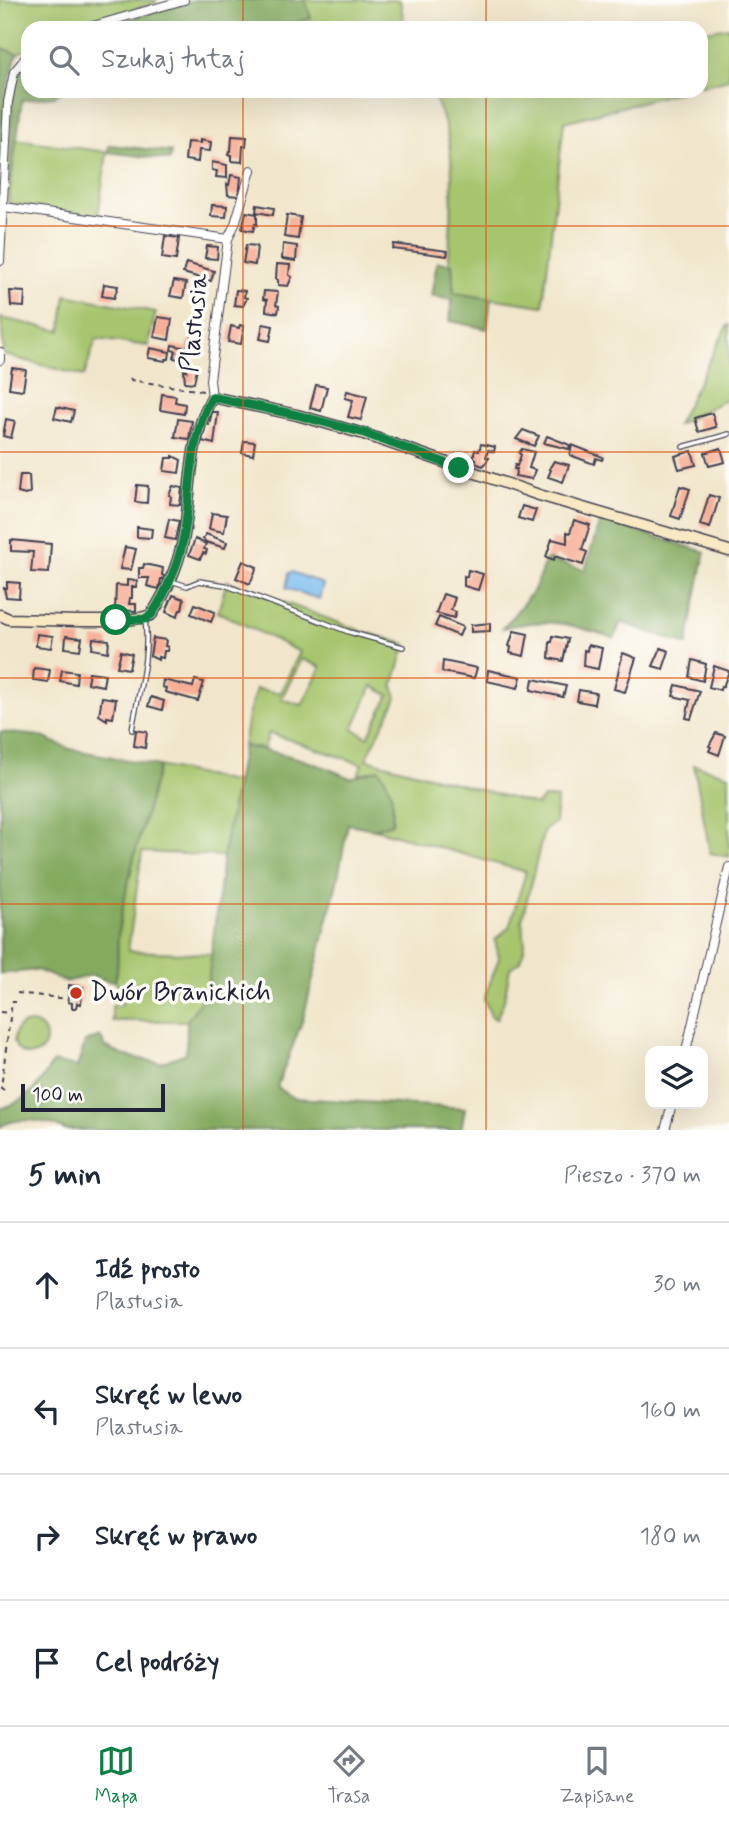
<!DOCTYPE html>
<html lang="pl">
<meta charset="utf-8">
<style>
body{margin:0;font-family:Mynerve,sans-serif;background:#f6f6f7;color:#1f2937}
.controls{position:absolute;right:21px;bottom:21px;display:grid;overflow:hidden;border-radius:14px;box-shadow:0 7px 28px #0002}
.controls button{width:63px;height:63px;display:grid;place-items:center;padding:0;border:0;border-bottom:2px solid #e0e1e3;background:#fff;color:#1f2937;font:35px sans-serif}
.scale{position:absolute;left:21px;bottom:18px;width:144px;box-sizing:border-box;padding-left:7px;border:4px solid #22223b;border-top:0;font-size:19px;line-height:24px;white-space:nowrap;color:#22223b;-webkit-text-stroke:5px #fdfcf7;paint-order:stroke}
.stop{position:absolute;width:21px;height:21px;margin:-16px;border:5px solid #0b8043;border-radius:50%;background:#fff}
.stop.end{background:#0b8043;border-color:#fff;box-shadow:0 2px 7px #0008}
.list{margin:0;padding:0;list-style:none}
h2{display:flex;justify-content:space-between;align-items:center;height:91px;margin:0;padding:0 28px;font-size:30px}
h2 small{font-size:23px;font-weight:400;color:#747a83}
.list li{display:grid;grid-template-columns:46px 1fr auto;gap:21px;align-items:center;box-sizing:border-box;height:126px;padding:0 28px;border-top:2px solid #e0e1e3}
.list b{display:block;font-size:26px;white-space:nowrap}
.list p{margin:0;font-size:23px;white-space:nowrap;color:#747a83}
.list em{font-size:23px;font-style:normal;color:#747a83}
.icon{flex:none;width:38px;height:38px;fill:none;stroke:currentColor;stroke-width:2;stroke-linecap:round;stroke-linejoin:round}
.map{position:relative;flex:none;width:729px;height:1130px;overflow:hidden}
.search{position:absolute;background:#fff;box-shadow:0 7px 28px #0002;left:21px;right:21px;top:21px;height:77px;display:flex;align-items:center;gap:18px;box-sizing:border-box;padding:0 24px;border-radius:21px;color:#747a83;font-size:26px}
.sheet{height:595px;background:#fff}
nav{display:flex;justify-content:space-around;align-items:center;box-sizing:border-box;height:98px;border-top:2px solid #e0e1e3;background:#fff;font-size:19px;color:#747a83}
nav a{display:grid;justify-items:center;gap:4px}
nav .on{color:#0b8043}
.map>svg:first-child{display:block}
.green{fill:#a6c56d;stroke:#647454;stroke-width:2;fill-rule:evenodd}
.forest{fill:#84aa60;stroke:#53664e;stroke-width:2}
.water{fill:#7dbdf1;stroke:#507096;stroke-width:2}
.building{fill:#f7ae96}
.lines{fill:none;stroke-linecap:round;stroke-linejoin:round}
.lane-casing{stroke:#413f51;stroke-width:6}
.street-casing{stroke:#413f51;stroke-width:10}
.secondary-casing{stroke:#413f51;stroke-width:13}
.path{stroke:#413f51;stroke-width:2;stroke-dasharray:5 5;stroke-linecap:butt}
.lane{stroke:#fff;stroke-width:3.5}
.street{stroke:#fff;stroke-width:8}
.secondary{stroke:#f8e8c3;stroke-width:10}
.route{stroke:#0b8043;stroke-width:9}
.grid{fill:none;stroke:#de560e;stroke-width:2;stroke-opacity:0.55}
.poi-dot{fill:#c8321e;stroke:#fdfcf7;stroke-width:2.5}
.labels{text-anchor:middle;dominant-baseline:central;stroke-width:7;stroke-linejoin:round;paint-order:stroke}
.street-label{font-size:26px;fill:#22223b;stroke:#fdfcf7}
.poi-label{font-size:26px;fill:#22223b;stroke:#fdfcf7;text-anchor:start}
</style>
<div class="map">
<svg width="729" height="1130" viewBox="0 0 729 1130">
<rect width="100%" height="100%" fill="#fdfcf7"/>
<filter id="ink" filterUnits="userSpaceOnUse"><feTurbulence type="fractalNoise" baseFrequency=".0143" numOctaves="2"/><feDisplacementMap in="SourceGraphic" scale="14" xChannelSelector="R" yChannelSelector="G"/><feConvolveMatrix kernelMatrix="1 2 1 2 8 2 1 2 1" color-interpolation-filters="sRGB"/></filter>
<filter id="wash" filterUnits="userSpaceOnUse"><feTurbulence type="fractalNoise" baseFrequency=".00686" numOctaves="4" result="noise"/><feDisplacementMap in="SourceGraphic" scale="28" xChannelSelector="R" yChannelSelector="G"/><feGaussianBlur stdDeviation="1.57" result="paint"/><feColorMatrix in="noise" values="0 0 0 0 0 0 0 0 0 0 0 0 0 0 0 0 0 1.4 0 .05"/><feComposite in="paint" operator="in"/></filter>
<g filter="url(#wash)">
<rect width="100%" height="100%" fill="#f1e6cb"/>
<path class="green" d="M0,0H156V3L68,28H28V48L17,54L0,47Z
M305,0H400L405,28H281L311,18Z
M729,27V79L701,86V32Z
M431,91H682L564,122L543,306L454,293L452,264L449,263C450,203 462,147 431,91Z
M16,139L107,152L98,216L8,204Z
M66,295L156,312L148,346L96,339L84,376L4,355L1,318L61,331Z
M729,325V398L677,425L727,326Z
M227,581L361,631L406,644L393,686L397,698L366,759L537,805L543,798H557L555,823L544,830L522,920L525,944L521,961L510,968L504,1001L496,1019L491,1016L484,999L499,958L495,940L509,927L526,872L374,829L392,823C394,801 392,788 379,769L358,775L362,764L269,733L264,749L243,746L248,716L256,689L280,693L300,652L218,612ZM302,659L321,667L302,705L281,699ZM372,686L389,695L368,737L353,729Z
M694,765L729,775V857L710,853Z
M159,766L238,783L223,856L142,852L128,951L212,954L207,991L187,1021H112V1006H121L123,994L115,981C120,963 116,945 119,927C129,872 144,819 159,766Z
M14 1039a16 16 0 1 1 32 0a16 16 0 1 1-32 0Z"/>
<path class="forest" d="M194,0H305L311,18L281,28H99Z
M2,48L17,54L8,84L2,166L0,157Z
M28,65V91H62L55,96L22,100L8,204L12,101L18,74Z
M110,145L171,152L170,160L107,152Z
M437,262L452,264L454,293L491,299L487,329L450,321L452,300L431,296Z
M600,520L705,552L687,645L621,622L614,638C572,625 548,616 503,628L534,590L546,559L585,570Z
M0,732L40,736L70,749L159,766C144,819 129,872 119,927C116,945 120,963 115,981H108L92,975L66,982L37,970L0,974Z
M243,746C280,752 316,762 350,778L379,769C393,789 394,799 392,823L374,829L348,824L338,878L303,1019L277,1087L294,1098L465,1108L461,1130H65C48,1121 17,1115 0,1127V1109C29,1100 38,1087 53,1062L77,1067L85,1042L100,1036L105,1046L122,1055L160,1063L186,1053L187,1021L207,991L223,856Z"/>
<path class="water" d="M292,572L323,584L319,599L286,588L289,573Z"/>
<g id="blocks">
<path class="building" d="M232,136L247,137L246,146H243L242,162L231,161V155H228L229,151H231Z
M200,140L211,142L210,151L199,150L198,162L185,160L187,142L200,143Z
M212,162L227,165V178L216,177L217,171L212,170Z
M231,175L241,177L239,196L228,195L227,184L229,185Z
M212,205L227,206L226,217L211,216Z
M257,205L274,208L273,215L256,212Z
M246,212L257,214V225L255,224L253,231L242,229Z
M287,215L301,217L298,239L284,237Z
M165,236L179,238L176,260L162,258Z
M283,244L297,246L296,261L282,259Z
M394,244L448,251L447,256L393,249Z
M246,245L257,246L255,265L243,263Z
M207,246L218,247L217,259L205,258Z
M186,263L214,271L211,281L183,273Z
M277,264L290,265L289,275L292,277L288,286L278,285V280L276,279Z
M174,281L186,283L183,298L170,296Z
M104,284L118,286L114,298L102,296Z
M236,290L245,291L244,297L247,298L243,306L234,305Z
M10,291L25,292L24,307L11,306Z
M264,291L278,292L276,305L279,306L278,313L266,311L267,300L263,299Z
M158,317L172,319L169,340L154,337Z
M263,324L273,326L270,341L260,339Z
M240,325L244,326L241,344L228,342L231,326L239,328Z
M192,336L201,337L199,350L190,348L186,361L174,358L176,351L171,350L172,345L187,348L189,340H191Z
M150,348L170,352L169,359H166L165,361L148,358Z
M187,366L197,368L194,383L185,382L184,370L187,371Z
M12,368L26,370L23,390L9,388Z
M316,385L327,387L321,411L310,408Z
M347,391L367,396L361,420L348,417L353,400L345,398Z
M162,394L176,396L175,402L185,404L184,414L160,410Z
M57,407L74,411L71,422L54,418Z
M212,412H218L214,444L202,441L206,424L209,425Z
M712,413L716,427L699,432L695,418Z
M6,419L15,421L11,438L3,436Z
M178,419L192,421L189,439L175,437Z
M523,430L539,436L534,446L516,439Z
M547,436L570,445L569,449L544,443Z
M244,441L255,442L253,455L242,453Z
M481,444L495,447L494,452L488,450L486,457L489,458L483,466L475,463L476,459L473,458L475,450L479,451Z
M572,445L603,457L602,460L596,458L594,464L570,455Z
M721,448L725,462L709,466L705,453Z
M522,449L534,452L529,468L535,470L532,479L515,476L517,469H514L515,465L517,466L521,455L519,453Z
M692,451L696,465L679,469L675,456Z
M173,456L181,460L179,473L164,471L166,458H173Z
M554,461L569,465L563,482L548,477L551,470L549,469Z
M20,475H29L30,493L25,495L18,493Z
M137,485L148,486L147,503L135,502Z
M173,486L182,488L180,505L170,504L171,496L169,495Z
M680,486L690,489L680,519L671,516Z
M709,495L719,498L710,528L700,525Z
M522,506L536,510L532,522L518,518Z
M212,513L227,515L224,532L209,529Z
M169,519L179,521L175,540L165,538Z
M574,520L590,525L582,550L587,552L583,565L555,556L554,560L546,557L552,539L567,543V532L570,533Z
M137,527L152,529L151,538L137,537Z
M206,534L227,542L225,548L206,542L203,539Z
M195,539L206,544L204,549L207,550L206,554L203,553L200,559L189,555Z
M11,540L51,544L49,573L31,572L33,552L11,551Z
M125,547L136,549L131,570L120,569Z
M243,561L257,567L250,584L236,578Z
M144,564L163,568L162,575L164,576L163,579H161L159,589L147,586L149,578H139V568H143Z
M468,570L483,574L478,590L464,586V576L467,577Z
M127,580L137,581L136,587H132V598H130L129,604H136V611L115,610L116,585L127,586Z
M7,582L20,583L19,598L6,597L4,588H7Z
M443,594L455,598L451,610L456,612L454,618L436,613Z
M173,595L184,599L182,610H180L177,617L166,612Z
M195,604L215,612L211,622L191,614Z
M439,617L463,627L459,636L435,626Z
M490,623V631L471,632V625Z
M514,631L528,634L524,656L510,653L511,647L509,646Z
M37,634L53,636L51,648L36,646Z
M66,636L82,638L80,650L65,648Z
M553,636L568,639L563,661L549,658L550,642H552Z
M93,638L109,640L108,652L92,649Z
M153,638L166,640L165,646L168,647L167,651H164L163,658L158,657V660L150,656Z
M588,645L602,648L598,669L583,666L584,650L587,651Z
M661,648L669,651L663,669L653,666Z
M121,651L132,654L129,669L117,667Z
M623,653L636,658L625,692L614,689Z
M692,660L706,664L703,681L689,677Z
M443,661L477,668L474,678L442,672Z
M714,666L729,671L723,687L721,686L720,690L709,687Z
M34,668L50,670L48,682L33,680Z
M62,670L77,672L76,684L60,681Z
M488,670L521,677L518,688L487,681Z
M89,672L105,674L103,686L87,683Z
M533,679L566,686L563,697L531,690Z
M163,680L193,687L195,680L204,682L198,701L165,692L166,688L162,687Z
M676,685L700,691L691,719L686,718L690,700L673,696Z
M579,690L596,693L594,704L577,701Z
M102,697L116,699L113,718L107,717V720L99,715Z
M151,697L164,701L162,710L148,706Z
M136,730L147,732L145,748L134,746Z
M716,733L725,736L719,755L709,751L711,747L709,746Z
M69,985L83,987L81,1004L77,1003L76,1008H72V1003L68,1002Z"/>
</g>
</g>
<g filter="url(#ink)">
<use href="#blocks" fill-opacity="0" stroke="#413f51" stroke-width="2"/>
<g class="lines">
<g class="lane-casing">
<path id="lane" d="M683,447L729,434
M171,581L187,586L199,581L225,585L349,632L403,647
M132,730C138,693 150,658 145,619"/>
</g>
<g class="street-casing">
<path id="street" d="M86,28L184,0
M4,207L228,239
M0,261L8,102L14,72L28,55
M0,352V360
M212,397L210,380L228,239L235,224L251,170
M686,1051L729,867
M665,1130L672,1104"/>
</g>
<g class="secondary-casing">
<path id="secondary" d="M0,615L9,619C37,619 134,626 152,614C168,589 181,558 185,529C192,481 189,440 212,397L297,415L364,434L539,495L729,551"/>
</g>
<path class="path" d="M130,378L131,380L203,391
M17,993L68,999
M0,1012L10,1013
M4,1090L1,1088L12,1002H16"/>
<use href="#lane" class="lane"/>
<use href="#street" class="street"/>
<use href="#secondary" class="secondary"/>
</g>
</g>
<g class="lines" filter="url(#ink)">
<path class="route" d="M116,620L145,619L152,614C168,590 181,558 185,529C192,481 189,440 212,397L297,415L364,433L459,468"/>
</g>
<path class="grid" d="M243,0V28M486,0V28M243,91V1130M486,91V1130M0,226H729M0,452H729M0,678H729M0,904H729"/>
<circle class="poi-dot" cx="76" cy="993" r="7"/>
<g class="labels">
<g class="street-label">
<text transform="translate(195 323) rotate(-84)">Plastusia</text>
</g>
<g class="poi-label">
<text x="90" y="993">Dwór Branickich</text>
</g>
</g>
</svg>
<div class="controls">
<button><svg class="icon" aria-label="layers" viewBox="0 0 24 24"><path d="M12 4l9 5-9 5-9-5zM3 14l9 5 9-5"/></svg></button>
</div>
<div class="scale">100 m</div>
<div class="stop" style="left:116px;top:620px"></div>
<div class="stop end" style="left:459px;top:468px"></div>
<div class="search"><svg class="icon" aria-label="search" viewBox="0 0 24 24"><circle cx="10" cy="10" r="6"/><path d="M15 15l6 6"/></svg>Szukaj tutaj</div>
</div>
<section class="sheet">
<h2>5 min<small>Pieszo · 370 m</small></h2>
<ul class="list">
<li><svg class="icon" aria-label="ahead" viewBox="0 0 24 24"><path d="M12 20V5M6 11l6-6 6 6"/></svg><div><b>Idź prosto</b><p>Plastusia</p></div><em>30 m</em></li>
<li><svg class="icon" aria-label="left" viewBox="0 0 24 24"><path d="M17 20v-9H6M10 6l-5 5 5 5"/></svg><div><b>Skręć w lewo</b><p>Plastusia</p></div><em>160 m</em></li>
<li><svg class="icon" aria-label="right" viewBox="0 0 24 24"><path d="M7 20v-9h11M14 6l5 5-5 5"/></svg><div><b>Skręć w prawo</b></div><em>180 m</em></li>
<li><svg class="icon" aria-label="arrive" viewBox="0 0 24 24"><path d="M6 21V4h12l-3 4 3 4H6"/></svg><div><b>Cel podróży</b></div></li>
</ul>
</section>
<nav>
<a class="on"><svg class="icon" aria-label="map" viewBox="0 0 24 24"><path d="M3 6l6-2 6 2 6-2v14l-6 2-6-2-6 2zM9 4v14M15 6v14"/></svg>Mapa</a>
<a><svg class="icon" aria-label="directions" viewBox="0 0 24 24"><path d="M12 3l9 9-9 9-9-9zM9 14v-3h6M13 9l2 2-2 2"/></svg>Trasa</a>
<a><svg class="icon" aria-label="saved" viewBox="0 0 24 24"><path d="M7 4h10v16l-5-4-5 4z"/></svg>Zapisane</a>
</nav>
